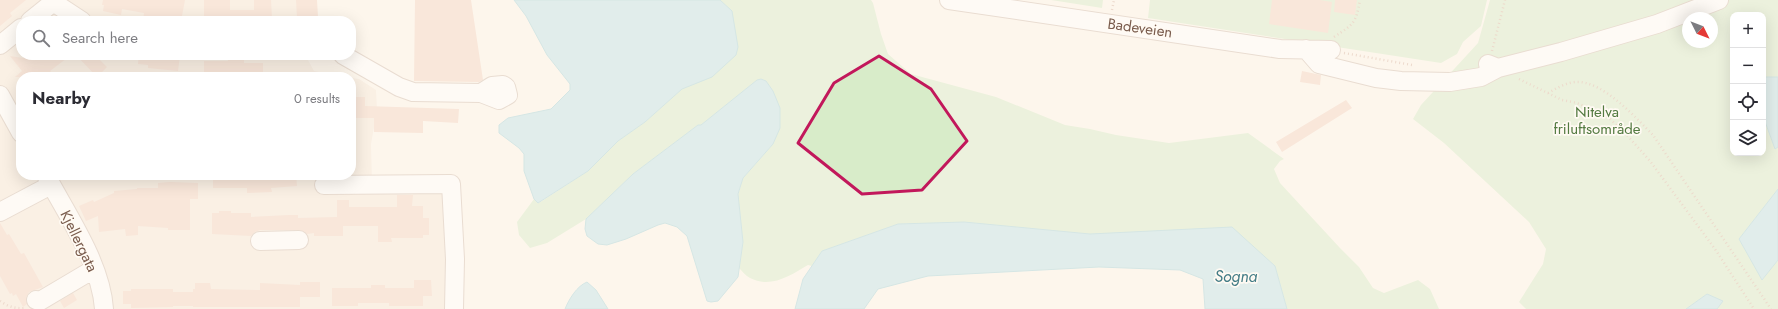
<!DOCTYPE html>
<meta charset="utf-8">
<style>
body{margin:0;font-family:Jost,sans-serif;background:#f7f7f7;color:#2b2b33}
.controls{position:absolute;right:12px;top:12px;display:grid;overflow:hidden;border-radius:8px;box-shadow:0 4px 16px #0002}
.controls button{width:36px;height:36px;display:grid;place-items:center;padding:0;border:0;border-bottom:1px solid #e1e1e2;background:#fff;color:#2b2b33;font:20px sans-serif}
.compass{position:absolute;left:1682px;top:12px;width:36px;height:36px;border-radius:50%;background:#fff;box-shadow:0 4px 16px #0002;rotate:132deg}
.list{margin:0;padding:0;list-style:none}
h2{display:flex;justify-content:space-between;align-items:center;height:52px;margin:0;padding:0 16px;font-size:17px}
h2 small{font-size:13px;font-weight:400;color:#7c7c81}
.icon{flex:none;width:22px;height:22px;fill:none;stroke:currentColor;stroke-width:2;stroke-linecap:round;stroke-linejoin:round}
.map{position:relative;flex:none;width:1778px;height:309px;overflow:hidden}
.search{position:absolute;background:#fff;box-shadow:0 4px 16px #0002;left:16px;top:16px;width:340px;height:44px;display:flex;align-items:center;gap:10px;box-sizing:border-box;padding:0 14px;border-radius:16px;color:#7c7c81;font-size:15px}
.panel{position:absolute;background:#fff;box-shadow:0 4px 16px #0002;left:16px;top:72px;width:340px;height:108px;border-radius:16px}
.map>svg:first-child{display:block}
.residential{fill:#f5e8da}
.green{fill:#d8ecc9;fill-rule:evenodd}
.water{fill:#bfe3e8;stroke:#a5d3da}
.building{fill:#f3d5c3}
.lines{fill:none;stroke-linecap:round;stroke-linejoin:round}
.minor-casing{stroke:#d1beb0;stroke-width:20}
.path{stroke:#d9b8a5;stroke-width:2.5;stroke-dasharray:1 3;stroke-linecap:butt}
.minor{stroke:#fff;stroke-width:18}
.marked{fill:none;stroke:#c2185b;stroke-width:3;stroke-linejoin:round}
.labels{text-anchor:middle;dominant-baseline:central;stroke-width:3.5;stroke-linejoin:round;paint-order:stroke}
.street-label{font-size:15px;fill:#7a5c4d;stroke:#fffaf3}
.park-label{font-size:15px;fill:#537a41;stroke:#fffaf3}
.water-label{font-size:16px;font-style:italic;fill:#437c86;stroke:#fffaf3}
</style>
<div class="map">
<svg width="1778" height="309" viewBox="0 0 1778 309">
<rect width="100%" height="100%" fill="#fdf6ec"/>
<path class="residential" d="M0,0H317L314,21H21V55H309L308,60L314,71L344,77H21V175H351V78L359,79L376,90L377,110L371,144L372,185L445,188V262L448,309H0Z"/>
<path class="green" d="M720,0H871L873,3L881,34L888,54L911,74L996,97L1065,125L1090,129L1116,135L1169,143L1248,133L1284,159L1280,161L1274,169L1280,183L1340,248L1359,267L1373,288L1384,293L1418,280L1430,289L1439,309H1287L1275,266L1090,234L964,222L898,224L822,251L812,266L808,265C791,275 771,289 750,278C746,276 742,271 739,268L743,242L738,195L743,178L773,144L757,80L701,125H698L633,174L586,219L547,243L530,248L519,235L517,222L534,199L538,203L542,201L588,171L618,141L645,122L682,89L696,83L732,12Z
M1051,0H1103L1102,8Z
M1150,0H1487L1481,26L1463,42L1457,54L1441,63L1148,18Z
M1490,0H1778V77H1763V15H1733V153H1763V116L1775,149L1778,147V189L1739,239L1762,279L1778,260V309H1717L1722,301L1707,294L1686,309H1526L1519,302L1543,264L1546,249L1529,222L1444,143L1413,119L1421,105L1478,43ZM1688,18H1712V42H1688Z"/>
<path class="water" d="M514,0H720L732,11L738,47L736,55L712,77L682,89L645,122L618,141L588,171L538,203L534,199L524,171V154L519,148L499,133V125L508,118L551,109L570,90V84L547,55L526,16Z
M1763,77H1778V147L1775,149L1763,116Z
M761,79L766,81L773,91L780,108V128L773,144L743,178L738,194L743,242L738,277L718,301L711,302L707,301L687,236L677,227L665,223L658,225L626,239L607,245L598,244L587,236L585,229L586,219L633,174L698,125H701L757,80Z
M1778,189V260L1762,280L1739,239Z
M964,222L1090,234L1232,227L1275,266L1287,309H1205L1203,279L1180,270L1099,267L928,276L878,289L864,309H795L803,279L822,251L898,224Z
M587,282L596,290L608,309H565C569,299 577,286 587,282Z
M1707,294L1723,301L1717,309H1686Z"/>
<path class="building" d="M0,0H26L10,13L12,16L0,26Z
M103,0H185L181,21H143L144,13L122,9L121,15L103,11L104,5H102Z
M204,0H230V10H254V0H271L272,19L271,21H204Z
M296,0H317L318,17L297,18Z
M415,0H471L483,80L479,82L414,81Z
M1272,0H1320L1332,2L1328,33L1269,24Z
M1335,0H1357L1355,15L1334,12Z
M27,55H71L50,71L52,73L47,77H15L22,71L10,56L23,58Z
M76,55H95L107,67L97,77Z
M139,55H180L178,71L148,68V65L138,64Z
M227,57H244V63H263V77H204V61H228Z
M1302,71L1321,75L1320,85L1300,82Z
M351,97H365V106L459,109L458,123L423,121V133L374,132V118H351Z
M1346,100L1352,108L1282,152L1276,142Z
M213,175H236V177L296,175L297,186L271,188L272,192L247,193V188H213Z
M170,182L198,183V199H190V230H168V228L138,226V235L126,236L125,229L99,232L98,216L86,221L79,206L93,200L94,202L114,193V191L137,189V188H158V183Z
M397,195H413L412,206H423V218H429V235H423V238H391L392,242H378V226H343V236H314V233L307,234L299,230H260L255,232L251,236L212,234V213H219V211H231V213H251V217L289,215H298V218L337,217V200H349V207H397Z
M0,223L7,235L9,234L21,254L24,253L43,287L29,292L26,298L27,304L23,307L16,294L13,296L12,293L10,294L0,276Z
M414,280H431L432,296H423V306H389V303H358V306H332V288H371V285H385V288H414Z
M300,282H320V297H300V307H193V306H173V307L131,308V304H123V291H131V289H173V292H193V289H195V283H210L211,289L260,290V283L300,285Z
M73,293L77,300L64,308L60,301Z"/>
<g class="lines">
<g class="minor-casing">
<path id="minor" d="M949,0L1280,49L1331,50
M53,2L82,21
M30,21L56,0
M0,45L21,28
M1306,49L1319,64L1376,78L1401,81L1450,82L1481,77L1498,68
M343,55L399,87L413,92L481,93L499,100L508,95L506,87L503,85L492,86L481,93
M1488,64L1498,68L1561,52L1657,24L1719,0
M0,95L21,133
M46,175C67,215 101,263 104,309
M324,185L451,184L455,259L454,309
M0,212L51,185
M260,241L299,240
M36,300L40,301L94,269"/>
</g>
<path class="path" d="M1112,10L1114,0
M1334,37C1354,24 1356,23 1360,0
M1492,51L1505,0
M1344,53L1412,65
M1519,79L1562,100L1577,103L1607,116L1626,134L1650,161L1715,249L1754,309
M1548,93C1557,88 1567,82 1577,82C1603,81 1636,118 1653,135L1771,309
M0,301C7,306 15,309 25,308"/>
<use href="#minor" class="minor"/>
</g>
<path d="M0 0H1778V309H0ZM879,56L931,89L967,141L922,190L862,194L798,143L834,83Z" fill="#fdf6ec" fill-opacity=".55" fill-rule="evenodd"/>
<path class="marked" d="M879,56L931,89L967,141L922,190L862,194L798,143L834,83Z"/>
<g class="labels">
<g class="street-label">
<text transform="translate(1140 28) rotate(8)">Badeveien</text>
<text transform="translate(79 241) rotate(64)">Kjellergata</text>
</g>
<g class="park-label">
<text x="1597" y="112">Nitelva<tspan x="1597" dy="17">friluftsområde</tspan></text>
</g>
<g class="water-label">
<text x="1236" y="276">Sogna</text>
</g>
</g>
</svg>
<div class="controls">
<button>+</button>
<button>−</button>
<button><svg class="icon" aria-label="locate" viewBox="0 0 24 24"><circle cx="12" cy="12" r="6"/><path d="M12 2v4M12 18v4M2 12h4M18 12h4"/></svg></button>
<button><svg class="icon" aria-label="layers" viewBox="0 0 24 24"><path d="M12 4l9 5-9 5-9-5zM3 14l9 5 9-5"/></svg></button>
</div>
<svg class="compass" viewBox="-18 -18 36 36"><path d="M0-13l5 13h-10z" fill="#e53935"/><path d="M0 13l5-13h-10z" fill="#7c7c81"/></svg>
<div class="search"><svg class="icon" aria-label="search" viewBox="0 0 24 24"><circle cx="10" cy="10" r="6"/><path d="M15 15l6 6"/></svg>Search here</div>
<section class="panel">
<h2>Nearby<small>0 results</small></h2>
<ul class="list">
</ul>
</section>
</div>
